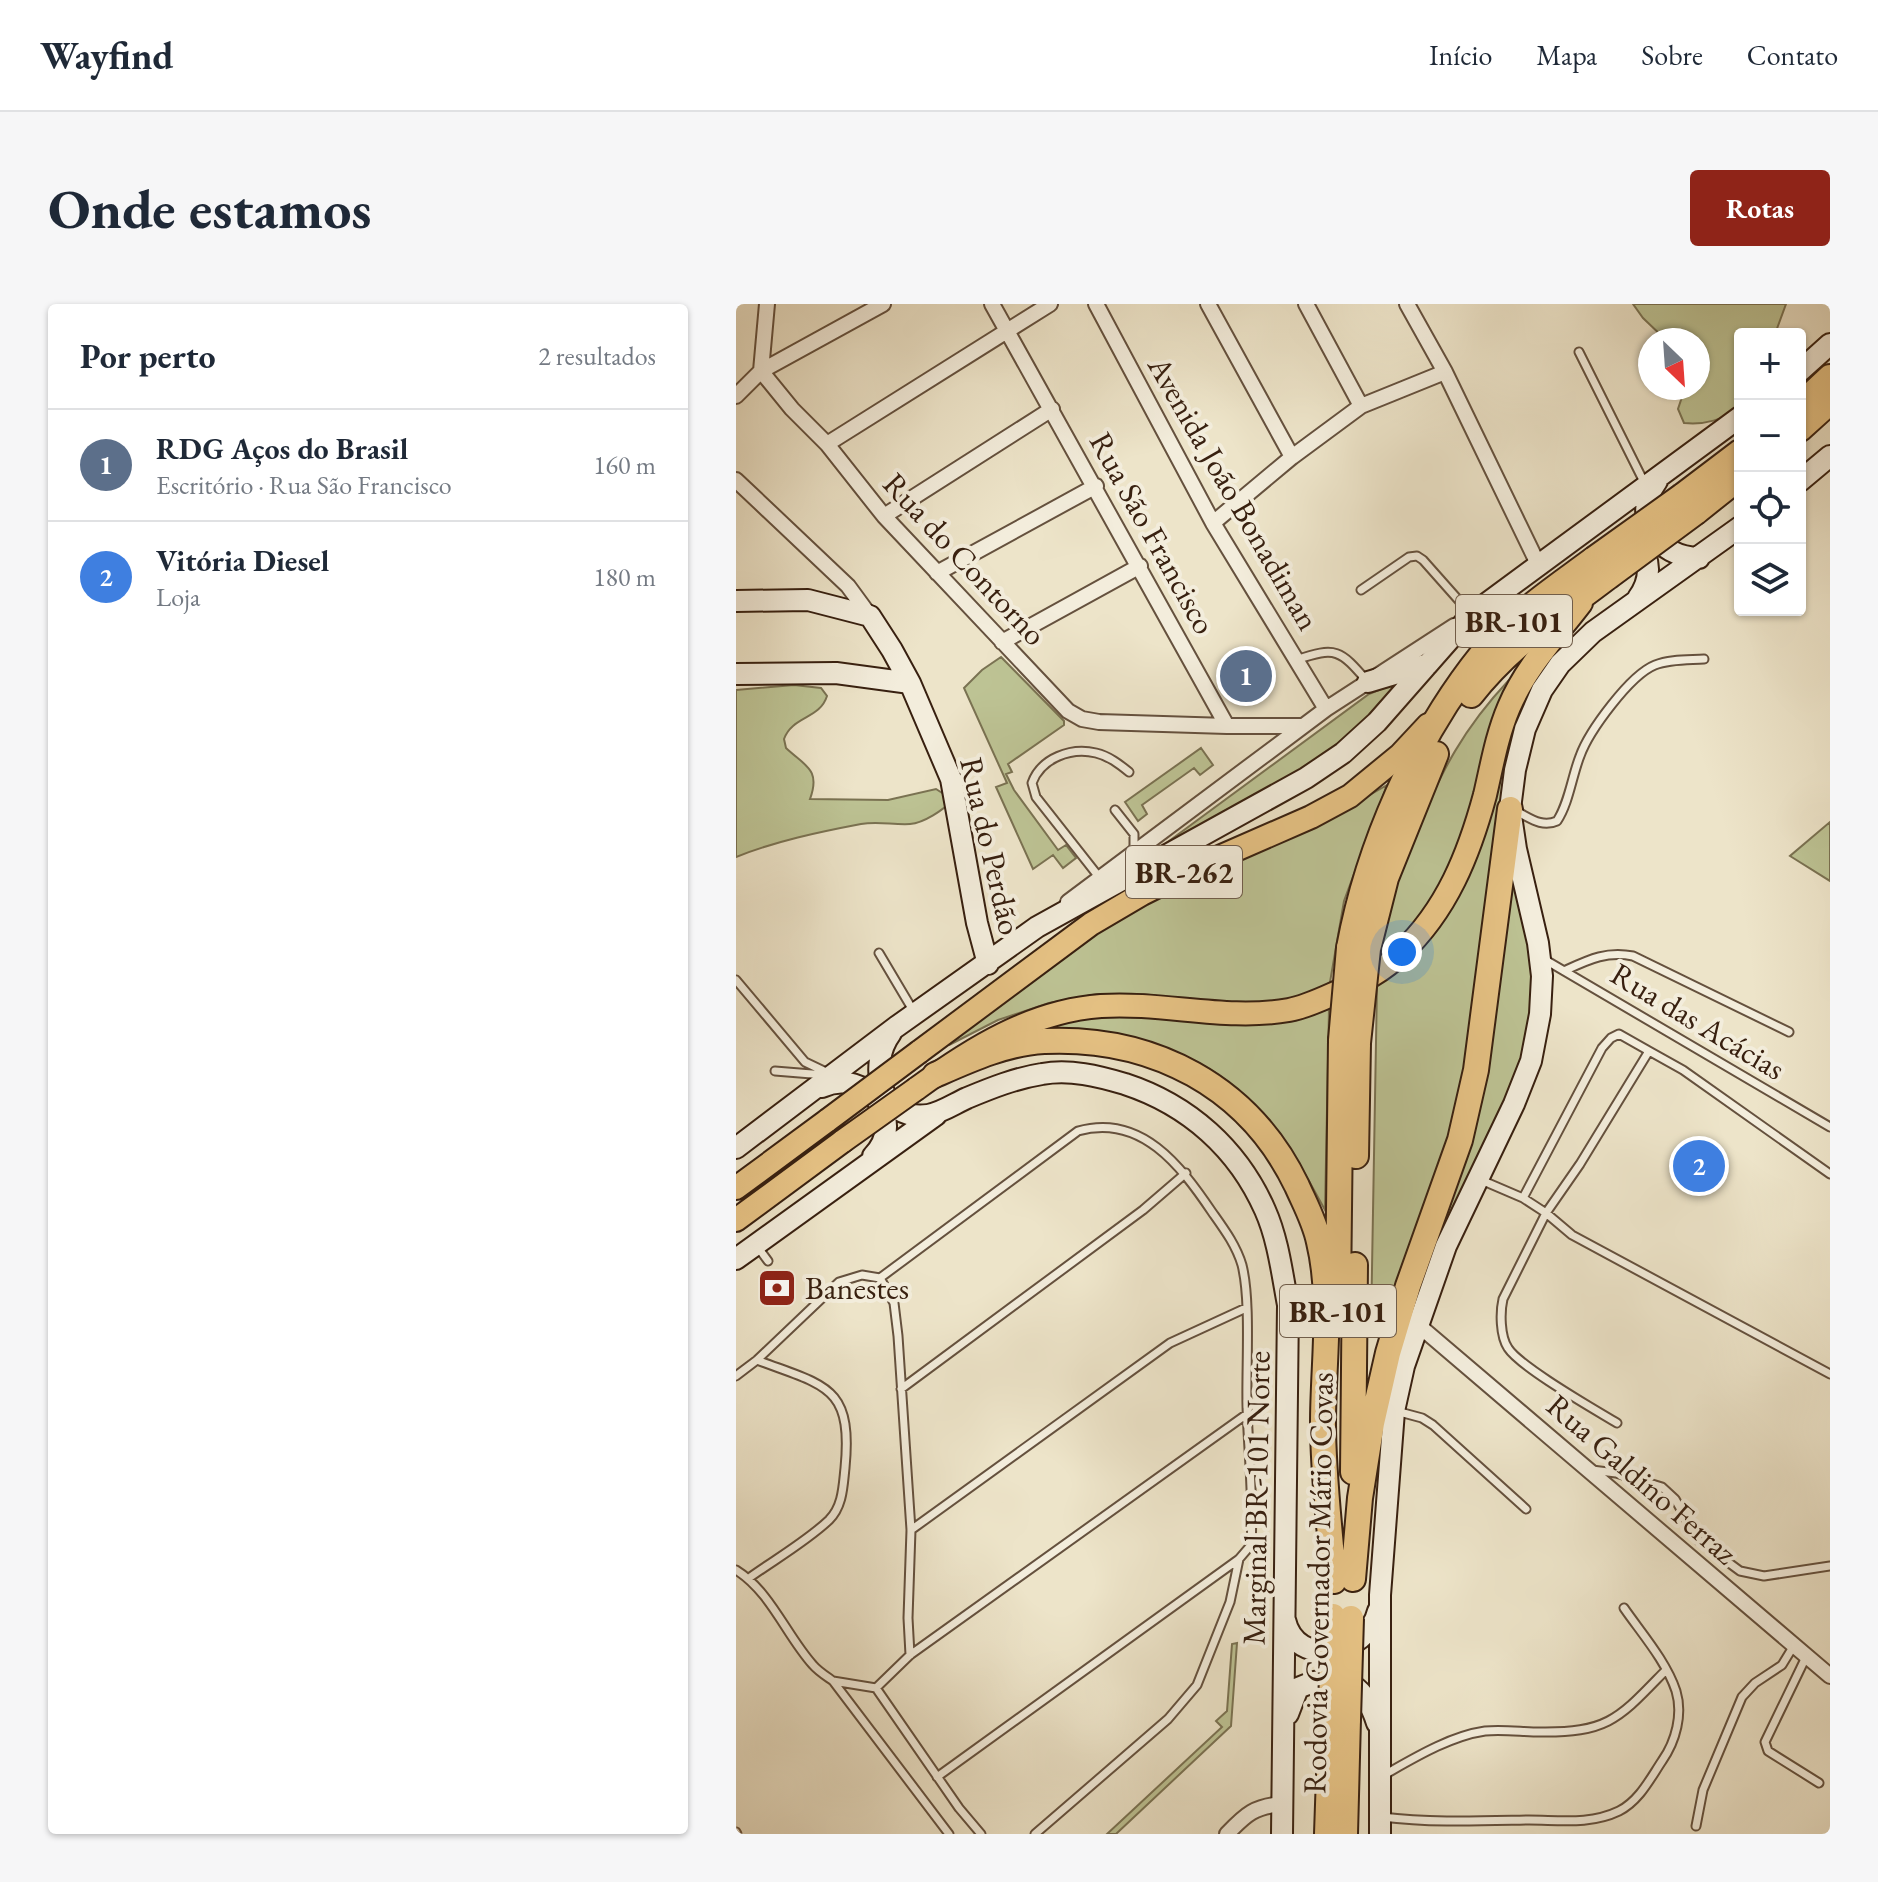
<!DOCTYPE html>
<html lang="pt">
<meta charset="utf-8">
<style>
body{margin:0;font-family:"EB Garamond",serif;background:#f6f6f7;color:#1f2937}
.controls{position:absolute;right:24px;top:24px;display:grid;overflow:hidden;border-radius:8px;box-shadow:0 2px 6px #0004}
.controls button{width:72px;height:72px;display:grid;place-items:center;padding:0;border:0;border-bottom:2px solid #e0e1e3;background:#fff;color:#1f2937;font:40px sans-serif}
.compass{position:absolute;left:902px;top:24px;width:72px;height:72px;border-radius:50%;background:#fff;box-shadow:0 2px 6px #0004;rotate:155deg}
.you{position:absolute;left:666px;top:648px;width:28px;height:28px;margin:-20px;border:6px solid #fff;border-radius:50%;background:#1a73e8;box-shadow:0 0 0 12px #1a73e833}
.badge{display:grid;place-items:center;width:52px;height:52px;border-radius:50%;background:#8f2418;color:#fff;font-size:26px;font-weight:700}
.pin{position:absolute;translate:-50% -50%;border:4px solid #fff;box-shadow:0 2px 8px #0006}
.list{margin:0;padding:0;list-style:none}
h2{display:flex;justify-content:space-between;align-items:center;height:104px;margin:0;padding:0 32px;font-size:34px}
h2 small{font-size:26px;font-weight:400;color:#747a83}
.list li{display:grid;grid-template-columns:52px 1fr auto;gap:24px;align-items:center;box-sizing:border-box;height:112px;padding:0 32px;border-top:2px solid #e0e1e3}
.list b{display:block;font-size:30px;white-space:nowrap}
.list p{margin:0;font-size:26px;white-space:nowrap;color:#747a83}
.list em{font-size:26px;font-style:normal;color:#747a83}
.icon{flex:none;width:44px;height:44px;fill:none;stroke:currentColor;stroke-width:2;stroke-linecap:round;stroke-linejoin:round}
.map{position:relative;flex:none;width:1094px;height:1530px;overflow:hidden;border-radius:8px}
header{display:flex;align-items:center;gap:48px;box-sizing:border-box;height:112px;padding:0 40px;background:#fff;border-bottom:2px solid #e0e1e3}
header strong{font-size:38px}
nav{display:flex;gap:44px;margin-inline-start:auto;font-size:28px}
.intro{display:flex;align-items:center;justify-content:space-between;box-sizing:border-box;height:192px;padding:0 48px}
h1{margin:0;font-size:56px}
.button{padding:20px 36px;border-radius:8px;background:#8f2418;color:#fff;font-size:28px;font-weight:700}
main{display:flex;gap:48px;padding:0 48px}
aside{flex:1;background:#fff;border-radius:8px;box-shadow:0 2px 6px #0004}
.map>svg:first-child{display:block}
.green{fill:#bdc394;stroke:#7a7252;stroke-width:2}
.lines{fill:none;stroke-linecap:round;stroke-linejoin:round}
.lane-casing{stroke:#65513e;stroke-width:11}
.street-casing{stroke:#65513e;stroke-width:18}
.secondary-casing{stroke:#382010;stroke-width:24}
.primary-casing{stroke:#382010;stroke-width:26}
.highway-casing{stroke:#382010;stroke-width:28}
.lane{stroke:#f3eddc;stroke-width:7}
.street{stroke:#f3eddc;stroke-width:14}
.secondary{stroke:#f3eddc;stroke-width:20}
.primary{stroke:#e6c284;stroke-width:22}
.highway{stroke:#e6c284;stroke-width:24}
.primary-bridge-casing{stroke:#382010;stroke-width:26;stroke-linecap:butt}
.highway-bridge-casing{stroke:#382010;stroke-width:28;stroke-linecap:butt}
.primary-bridge{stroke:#e6c284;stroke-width:22}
.highway-bridge{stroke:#e6c284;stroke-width:24}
.labels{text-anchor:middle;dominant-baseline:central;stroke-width:8;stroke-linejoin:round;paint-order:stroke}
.shield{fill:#f3eddc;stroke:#705e4d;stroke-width:2}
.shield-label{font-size:30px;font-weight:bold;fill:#382010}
.street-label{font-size:32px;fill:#382010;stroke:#f3eddc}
.poi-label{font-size:32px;fill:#382010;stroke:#f3eddc;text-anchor:start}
</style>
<header>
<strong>Wayfind</strong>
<nav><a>Início</a><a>Mapa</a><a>Sobre</a><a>Contato</a></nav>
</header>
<div class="intro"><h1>Onde estamos</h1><a class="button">Rotas</a></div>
<main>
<aside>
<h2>Por perto<small>2 resultados</small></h2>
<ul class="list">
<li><span class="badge" style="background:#5c6f8a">1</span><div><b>RDG Aços do Brasil</b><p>Escritório · Rua São Francisco</p></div><em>160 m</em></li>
<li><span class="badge" style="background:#3f7fe0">2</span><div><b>Vitória Diesel</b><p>Loja</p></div><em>180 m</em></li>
</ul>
</aside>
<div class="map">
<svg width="1094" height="1530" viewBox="0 0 1094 1530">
<rect width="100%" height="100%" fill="#ede4c9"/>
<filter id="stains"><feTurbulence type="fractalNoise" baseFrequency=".0025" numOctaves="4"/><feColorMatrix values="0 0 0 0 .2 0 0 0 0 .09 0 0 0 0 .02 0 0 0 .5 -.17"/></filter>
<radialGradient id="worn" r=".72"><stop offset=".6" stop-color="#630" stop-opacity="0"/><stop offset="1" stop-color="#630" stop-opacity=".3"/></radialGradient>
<path class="green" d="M897,0H1050L1039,30H1004V103C986,116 970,121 948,119L942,105L949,84H962V36H930L907,14Z
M265,353L328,417V421L272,460L276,468L270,470L278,486L322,546L330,541L340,554L327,564L317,551L297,565L260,483L271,479L228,384L246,366Z
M675,373C654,393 634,414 611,432C551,482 479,517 410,554L633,390Z
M773,376L753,429L740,491L711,572L681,617L644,652C650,603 661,572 680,528C706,466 727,425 773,376Z
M58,381L85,384L91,392C84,415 56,412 48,435L50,444C69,462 85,465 74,495L152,496L200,485L217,496C207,506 188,519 174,520C157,521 142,517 125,520C83,528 40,537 0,553V386Z
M775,430L732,764L694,902L645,1028L640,1029L636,1027L635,1022L641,681C732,610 748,536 775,430Z
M465,444L477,461L464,471L458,464L406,501L411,510L402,517L389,498Z
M651,481L608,597L593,684L554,698L468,699L408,690H361L313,699L262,716L213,741C271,690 341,635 410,598C489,556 574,527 651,481Z
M1094,518V577L1054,552Z
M777,580C791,627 800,656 797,706C794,758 765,809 743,855C722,899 701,943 680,987Z
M593,705L589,906C575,881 562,855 545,832C481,745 398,726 296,723L364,709L527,720L557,716Z
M501,1339L495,1422L380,1530H371L486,1423L480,1417L491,1407L496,1340Z"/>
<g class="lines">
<g class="lane-casing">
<path id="lane" d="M843,48L908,178
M625,286L673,253L681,252L687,256L734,309
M560,356C601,342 604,346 632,378
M379,506L398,530V547
M780,507C794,514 806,524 821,517C833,499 836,472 844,452C853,427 894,371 919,361C934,355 952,356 968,355
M363,573L300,493L296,479C305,454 335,443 360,449C373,452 383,460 393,468
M143,649L178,708
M806,654L1094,823
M830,666C854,655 871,647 897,652L1053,728
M0,676L69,758L92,769
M39,767L88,771
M745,876L787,894L810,909L844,860L913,747L947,766L1094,870
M787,894L866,744L875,734L883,730L913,747
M21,942L32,957
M144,974L158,999L162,1032L175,1226L172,1314L174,1351
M0,1072L21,1056L103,978L126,971L144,974L342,827C405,809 445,862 476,908C488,925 500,941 506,961C515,997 510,1062 511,1101C512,1147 518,1194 515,1241L503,1255L201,1473
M165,1085L407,906L450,869
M660,1107L686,1114L697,1121L790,1205
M881,1119C858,1105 784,1063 772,1044C764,1032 764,1008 767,995L810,909L836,931L1094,1070
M856,1166L880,1169L926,1183L939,1195L962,1236L1004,1267L1028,1272L1094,1262
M175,1226L434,1039L510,1004
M0,1266C35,1288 50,1331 77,1361C82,1367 90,1372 97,1377L213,1530
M13,1274C38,1256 71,1237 93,1216C107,1202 107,1182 109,1164C117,1081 89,1082 21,1056
M1070,1353L1029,1438L1032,1447L1083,1479
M97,1377L140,1384L223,1504L245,1530
M140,1384L174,1351L511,1110
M648,1471C678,1454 714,1432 749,1427C766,1425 787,1428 804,1428C874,1429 884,1413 930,1366
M646,1513C695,1519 743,1517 793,1516C823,1516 854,1521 883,1507C903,1497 914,1475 926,1457C940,1437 947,1410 940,1387C930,1357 906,1330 888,1304
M960,1522L967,1486L1006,1393L1019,1379L1046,1361L1057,1343
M0,1528L1,1530
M299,1530L432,1415L461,1381L494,1298L503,1255"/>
</g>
<g class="street-casing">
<path id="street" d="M31,0L25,67L56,105L91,140L148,212L332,407L346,415L363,418L491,422
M256,0L491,422H565
M360,0L477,219L590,405
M472,0L556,153
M570,0L625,102
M671,0L709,68L802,260
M0,92L25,67L147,0
M91,140L314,0
M0,176L112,282L134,312
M148,212L316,105
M477,219L556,153L625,102L709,68
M201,269L360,182
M266,338L404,262
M332,598L590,405L718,322
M681,1020L1094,1372
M491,1530C510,1510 519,1502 547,1500"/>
</g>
<g class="secondary-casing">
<path id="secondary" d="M1064,67L1094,40
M921,177C894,214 921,253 963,254
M1064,177L1094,152
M901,236C915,255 916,275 902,294
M0,297L72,296L134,312L156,346L174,379L215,475L241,619L252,660
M0,370L100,369L174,379
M632,378L692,360
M155,729C131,761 144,818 192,811C205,809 218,800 231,794C255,784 280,774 306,770C334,765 362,772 389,780C453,801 502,845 529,906C542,935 546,969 552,1001L546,1530
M86,783C130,763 172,816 137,852
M0,844L160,723L301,623L570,474L607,449L641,418L735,311L1004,113
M0,955L200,811
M549,1316C560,1365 631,1352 642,1307
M552,1410L562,1384C602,1366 628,1377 641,1419
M644,1530V1291L658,1107L668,1062L710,942L778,800L795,757L804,710L806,672L802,639L780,545L774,505L779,466L789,425L806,386L824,360L857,328L1004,223"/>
</g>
<g class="primary-casing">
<path id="primary" d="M183,748L355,620L406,590L456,565L575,513L614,492L664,451L692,421
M180,785C235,745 295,707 365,702C428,698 491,717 553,706C570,703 588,694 604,687C627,677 647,667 665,649C711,606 733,550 749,491C756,461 761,431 773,403C790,363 819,333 845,299
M0,884L92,816
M0,916L107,837"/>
</g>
<g class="highway-casing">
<path id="highway" d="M1064,101L1094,73
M1064,125L1094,98
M946,192L1004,148
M960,208L1004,173
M735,391C777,338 820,313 872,273
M613,644C632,542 680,432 746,350C776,312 819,284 858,255
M632,645L650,574L700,450
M199,771C233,756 270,739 308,737C417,732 513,782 561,882C569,900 579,918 583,938C597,996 587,1060 587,1119C587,1172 594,1225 598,1277
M620,852L622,739
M602,990L605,736
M617,1168L619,961
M617,1275L624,1194L636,1119L652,1049L672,982L724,836L740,766L774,505
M591,1530L595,1413
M609,1530L612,1415"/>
</g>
<use href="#lane" class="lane"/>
<use href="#street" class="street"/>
<use href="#secondary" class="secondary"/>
<use href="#primary" class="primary"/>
<use href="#highway" class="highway"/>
<g class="primary-bridge-casing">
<path id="primary-bridge" d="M92,816L183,748
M107,837L180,785"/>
</g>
<g class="highway-bridge-casing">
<path id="highway-bridge" d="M858,255L946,192
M872,273L960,208
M605,736L613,644
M622,739L632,645
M595,1413L597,1312
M612,1415L615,1314"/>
</g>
<use href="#primary-bridge" class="primary-bridge"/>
<use href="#highway-bridge" class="highway-bridge"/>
</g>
<defs>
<g id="bank-square" transform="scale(2)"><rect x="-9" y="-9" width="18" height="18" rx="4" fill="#8f2418" stroke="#f3eddc"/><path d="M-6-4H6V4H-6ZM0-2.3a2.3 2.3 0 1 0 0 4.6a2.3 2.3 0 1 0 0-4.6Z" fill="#fff"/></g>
</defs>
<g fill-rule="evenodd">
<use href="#bank-square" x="41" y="984"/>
</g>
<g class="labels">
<g class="shield">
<rect x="720" y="291" width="116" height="52" rx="6"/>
<rect x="390" y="542" width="116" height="52" rx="6"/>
<rect x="544" y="981" width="116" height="52" rx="6"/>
</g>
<g class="shield-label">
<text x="778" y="317">BR-101</text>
<text x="448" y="568">BR-262</text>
<text x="602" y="1007">BR-101</text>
</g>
<g class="street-label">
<text transform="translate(498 189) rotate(60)">Avenida João Bonadiman</text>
<text transform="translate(417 229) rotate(61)">Rua São Francisco</text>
<text transform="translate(229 255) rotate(47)">Rua do Contorno</text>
<text transform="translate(255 542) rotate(77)">Rua do Perdão</text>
<text transform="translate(962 717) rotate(31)">Rua das Acácias</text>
<text transform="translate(906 1175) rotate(41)">Rua Galdino Ferraz</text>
<text transform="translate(520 1194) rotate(-89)">Marginal BR-101 Norte</text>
<text transform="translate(582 1279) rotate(-89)">Rodovia Governador Mário Covas</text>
</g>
<g class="poi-label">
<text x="69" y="984">Banestes</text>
</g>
</g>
<rect width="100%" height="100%" filter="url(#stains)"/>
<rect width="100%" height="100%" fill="url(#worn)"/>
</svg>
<div class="controls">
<button>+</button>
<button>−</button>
<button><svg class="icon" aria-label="locate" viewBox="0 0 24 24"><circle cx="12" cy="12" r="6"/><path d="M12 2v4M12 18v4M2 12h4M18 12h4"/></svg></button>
<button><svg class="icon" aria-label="layers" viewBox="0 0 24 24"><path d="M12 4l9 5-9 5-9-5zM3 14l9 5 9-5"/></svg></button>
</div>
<svg class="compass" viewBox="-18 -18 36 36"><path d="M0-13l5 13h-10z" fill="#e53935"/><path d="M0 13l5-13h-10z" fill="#747a83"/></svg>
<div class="you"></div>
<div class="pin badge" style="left:510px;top:372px;background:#5c6f8a">1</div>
<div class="pin badge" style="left:963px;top:862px;background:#3f7fe0">2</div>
</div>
</main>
